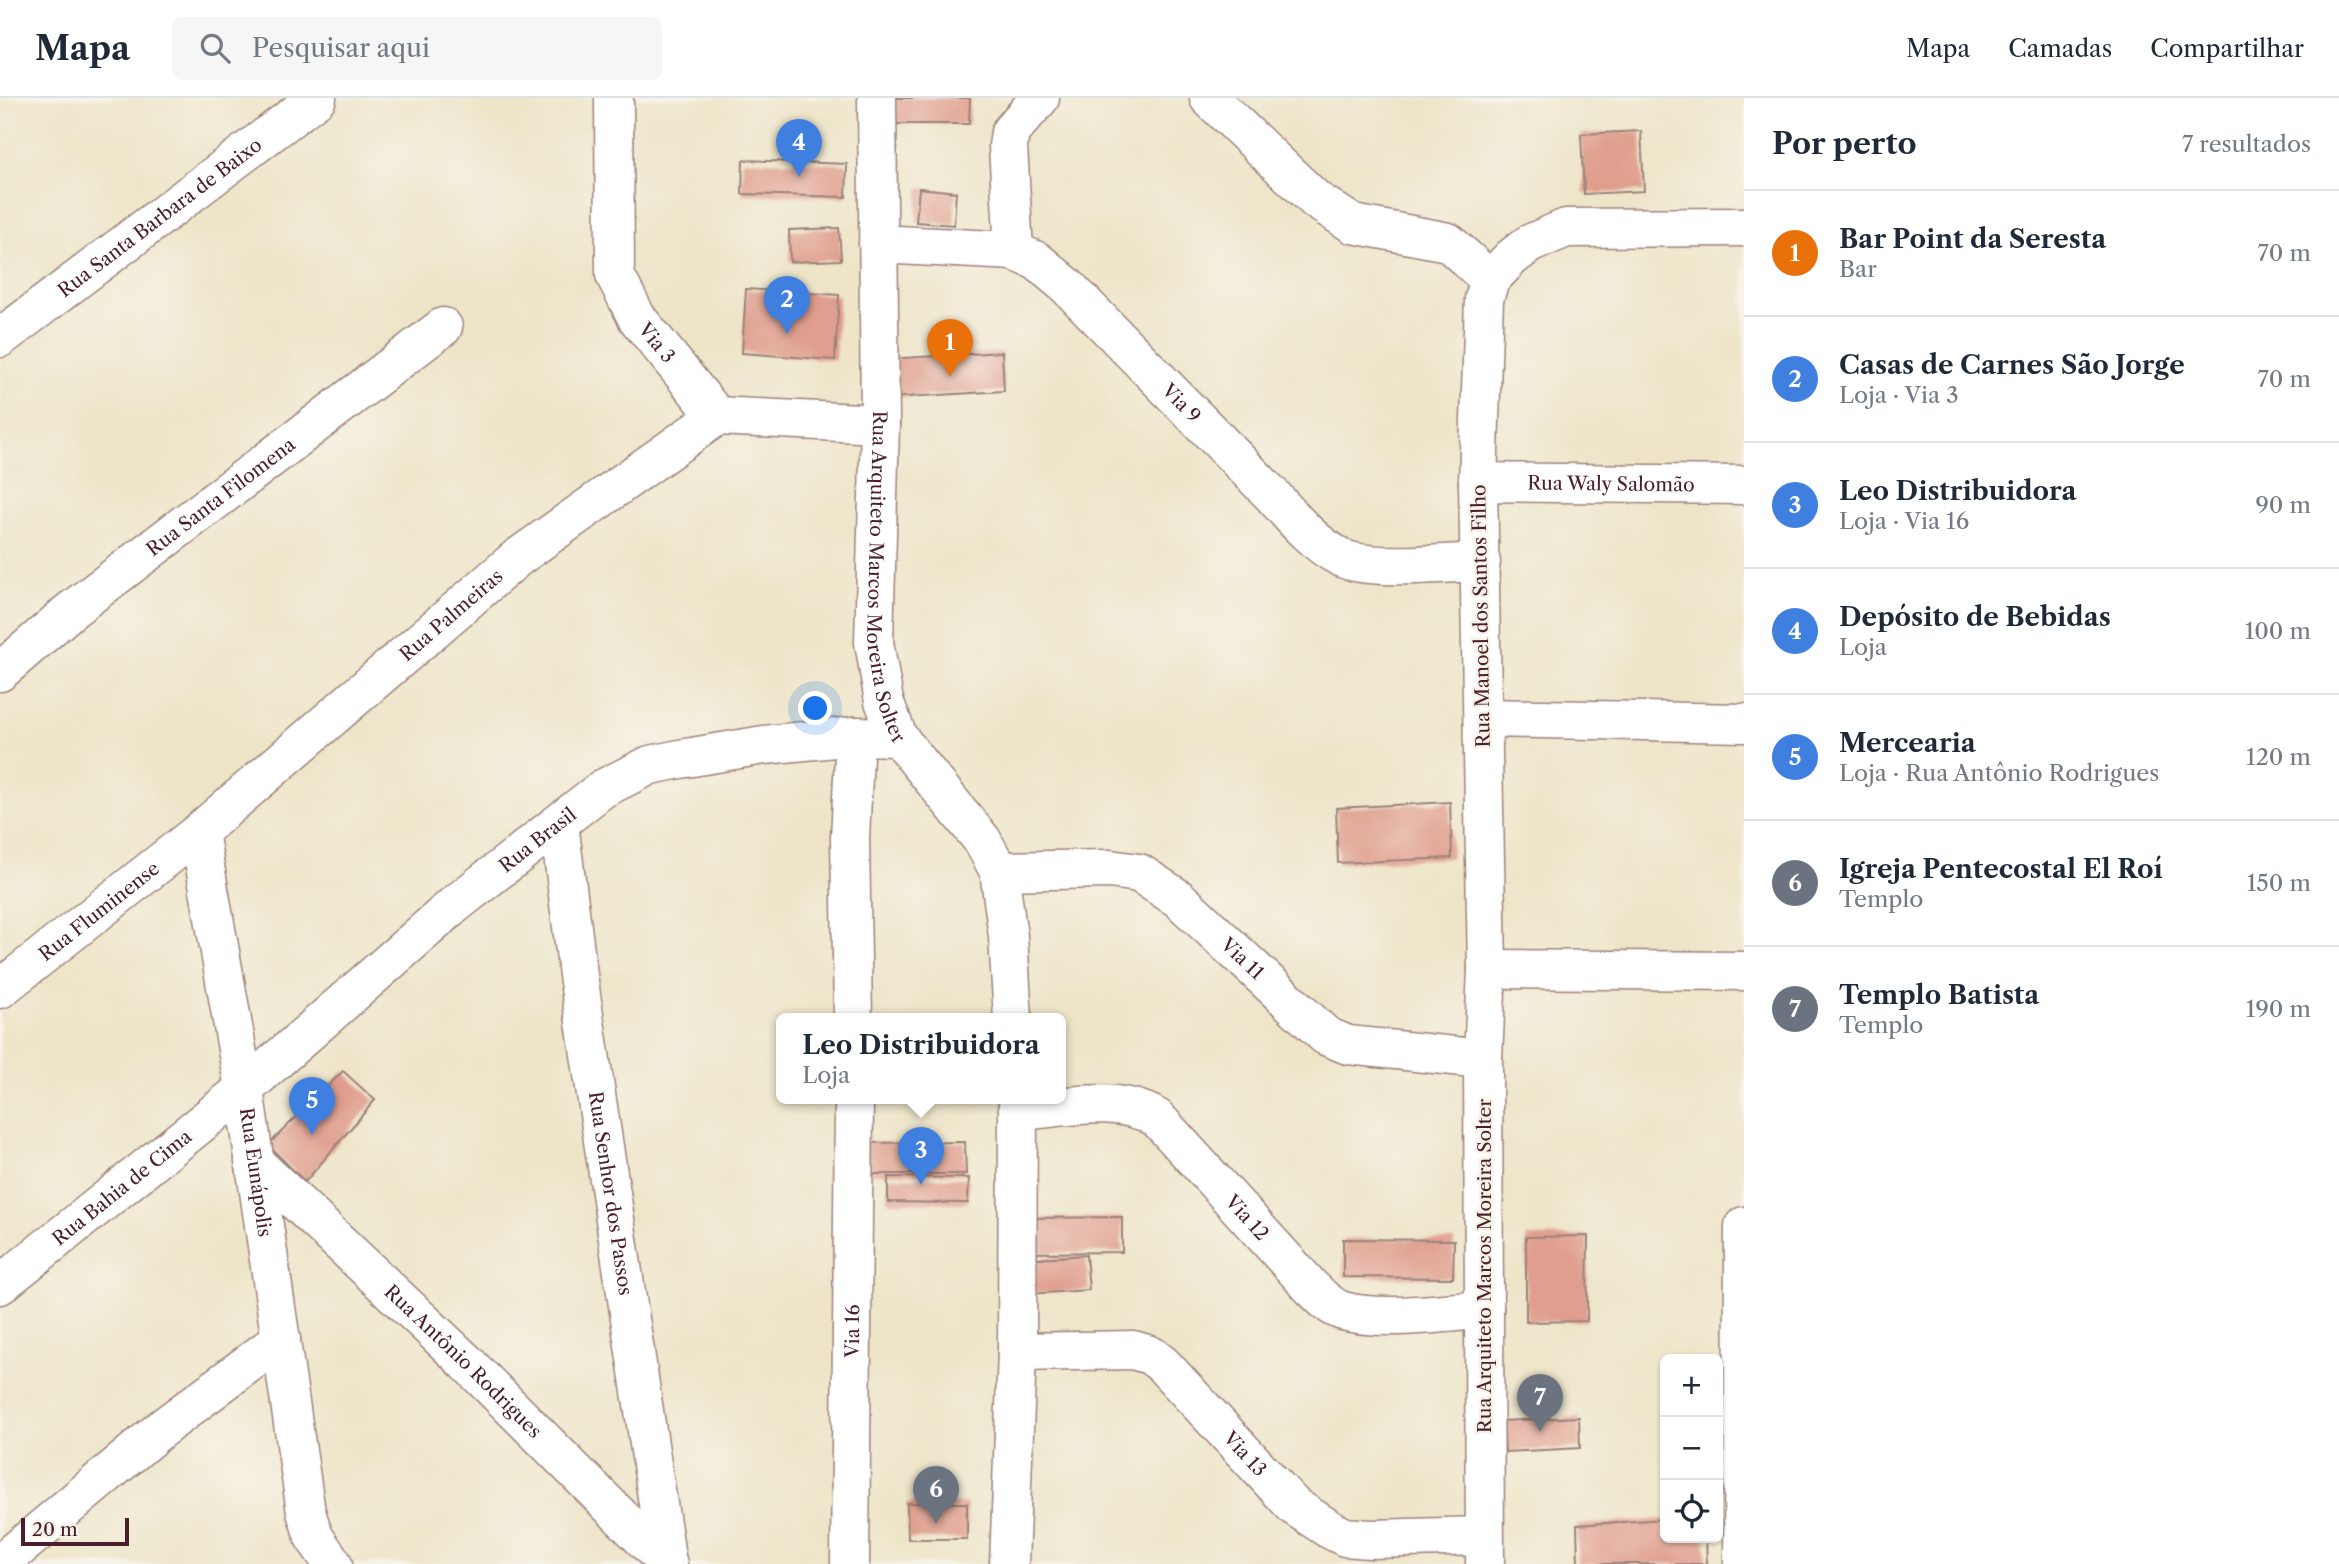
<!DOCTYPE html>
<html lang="pt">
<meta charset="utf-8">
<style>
body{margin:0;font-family:"Libre Caslon Text",serif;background:#f6f6f7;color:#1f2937}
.controls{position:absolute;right:21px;bottom:21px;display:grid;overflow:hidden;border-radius:10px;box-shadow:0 2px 5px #0004}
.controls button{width:63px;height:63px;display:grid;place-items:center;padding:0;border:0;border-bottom:2px solid #e0e1e3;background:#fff;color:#1f2937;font:35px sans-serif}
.scale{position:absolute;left:21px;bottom:18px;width:108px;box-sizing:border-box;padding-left:7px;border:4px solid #4a1f2b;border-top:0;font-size:19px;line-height:24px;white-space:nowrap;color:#4a1f2b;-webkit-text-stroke:5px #f7f3e8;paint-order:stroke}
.you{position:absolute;left:816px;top:611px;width:24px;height:24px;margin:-18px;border:5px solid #fff;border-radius:50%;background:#1a73e8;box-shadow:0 0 0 10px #1a73e833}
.badge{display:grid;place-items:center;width:46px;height:46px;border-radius:50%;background:#c8321e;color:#fff;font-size:23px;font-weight:700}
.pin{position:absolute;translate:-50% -58px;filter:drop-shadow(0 2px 4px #0008)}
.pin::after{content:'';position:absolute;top:37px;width:24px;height:21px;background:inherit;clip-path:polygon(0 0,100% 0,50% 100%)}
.popup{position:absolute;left:776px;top:915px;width:290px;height:91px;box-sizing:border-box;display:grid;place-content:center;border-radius:10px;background:#fff;filter:drop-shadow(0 2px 5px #0005);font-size:23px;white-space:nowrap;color:#747a83}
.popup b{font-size:26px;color:#1f2937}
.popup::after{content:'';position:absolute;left:50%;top:100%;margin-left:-14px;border:14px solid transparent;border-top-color:#fff}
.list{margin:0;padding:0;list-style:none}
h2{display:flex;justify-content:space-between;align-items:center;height:91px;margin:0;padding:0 28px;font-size:30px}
h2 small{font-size:23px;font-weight:400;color:#747a83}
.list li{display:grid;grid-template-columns:46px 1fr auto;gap:21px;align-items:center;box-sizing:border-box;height:126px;padding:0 28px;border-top:2px solid #e0e1e3}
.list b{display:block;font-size:26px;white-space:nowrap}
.list p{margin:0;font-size:23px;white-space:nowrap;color:#747a83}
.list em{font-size:23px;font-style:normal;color:#747a83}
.icon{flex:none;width:38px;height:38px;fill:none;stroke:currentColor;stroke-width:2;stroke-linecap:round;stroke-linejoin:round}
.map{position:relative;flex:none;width:1744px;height:1466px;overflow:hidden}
header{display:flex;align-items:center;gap:42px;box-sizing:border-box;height:98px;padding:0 35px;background:#fff;border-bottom:2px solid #e0e1e3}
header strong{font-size:33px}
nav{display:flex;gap:38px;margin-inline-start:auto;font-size:24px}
.search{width:490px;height:63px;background:#f6f6f7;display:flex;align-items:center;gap:18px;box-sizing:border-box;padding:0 24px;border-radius:10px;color:#747a83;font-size:26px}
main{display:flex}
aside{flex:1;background:#fff}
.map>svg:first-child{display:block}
.building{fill:#e09f8e}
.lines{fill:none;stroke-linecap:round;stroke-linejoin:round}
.minor-casing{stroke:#9c827a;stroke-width:41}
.tertiary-casing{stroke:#9c827a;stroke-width:41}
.minor{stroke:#fff;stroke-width:38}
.tertiary{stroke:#fff;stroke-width:38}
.labels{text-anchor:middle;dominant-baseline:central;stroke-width:5;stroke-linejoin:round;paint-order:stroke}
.street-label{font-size:19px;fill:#4a1f2b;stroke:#f7f3e8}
</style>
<header>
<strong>Mapa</strong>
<div class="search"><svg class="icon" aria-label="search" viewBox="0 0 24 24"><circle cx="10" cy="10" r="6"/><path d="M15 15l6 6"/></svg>Pesquisar aqui</div>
<nav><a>Mapa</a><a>Camadas</a><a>Compartilhar</a></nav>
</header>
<main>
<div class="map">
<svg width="1744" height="1466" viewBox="0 0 1744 1466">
<rect width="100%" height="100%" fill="#f7f3e8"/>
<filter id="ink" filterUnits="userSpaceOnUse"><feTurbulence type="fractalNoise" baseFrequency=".0143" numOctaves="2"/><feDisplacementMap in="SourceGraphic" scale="14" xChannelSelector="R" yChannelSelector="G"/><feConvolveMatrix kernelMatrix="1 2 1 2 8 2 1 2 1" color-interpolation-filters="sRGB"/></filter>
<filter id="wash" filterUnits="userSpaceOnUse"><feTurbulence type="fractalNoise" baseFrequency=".00686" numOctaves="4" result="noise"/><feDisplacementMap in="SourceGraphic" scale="28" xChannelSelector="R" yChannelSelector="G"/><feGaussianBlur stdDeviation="1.57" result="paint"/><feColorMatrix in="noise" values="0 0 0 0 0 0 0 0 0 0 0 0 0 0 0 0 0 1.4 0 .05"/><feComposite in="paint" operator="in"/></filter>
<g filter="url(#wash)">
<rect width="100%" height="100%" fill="#eee5c9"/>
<g id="blocks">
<path class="building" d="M896,0H970L969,26H896Z
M1641,33L1644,93L1584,96L1581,36Z
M743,62L847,66L846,99L742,96Z
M919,90L956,94L954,127L916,124Z
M839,130L841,162L790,164L789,132Z
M746,191L839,197L835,262L742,255Z
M1002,254L1004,293L890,300L888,261Z
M1450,704L1452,760L1338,765L1336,710Z
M343,973L375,1002L305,1084L268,1047Z
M965,1044L966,1076H863V1045Z
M888,1079L969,1080L968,1105L888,1104Z
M1122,1119V1154L1029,1155V1120Z
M1588,1138L1587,1223L1526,1224V1139Z
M1343,1141L1454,1142L1453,1180L1343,1179Z
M1086,1157L1089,1192L1027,1196L1024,1161Z
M1579,1319L1580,1350L1505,1354L1503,1323Z
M907,1405H967V1441H908Z
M1665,1421V1440H1706L1707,1466H1578L1577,1427Z"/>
</g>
</g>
<g filter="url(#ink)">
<use href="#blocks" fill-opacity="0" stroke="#9c827a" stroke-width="2"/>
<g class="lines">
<g class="minor-casing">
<g id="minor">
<path id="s1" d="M614,0L615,177L637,220L717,318L880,326"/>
<path d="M1209,0L1316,102L1353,126L1448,144L1490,182"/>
<path id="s2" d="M878,146L1014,153L1037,163L1067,188L1274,399C1294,422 1314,446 1342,460C1369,473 1449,465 1481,464"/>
<path d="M1014,153L1008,48L1010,34L1040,0"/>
<path id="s3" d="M0,240L317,0"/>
<path id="s4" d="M1478,384L1744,387"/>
<path id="s5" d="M0,574L69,514L443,229"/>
<path d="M1484,620L1744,625"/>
<path id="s6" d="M559,725L578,877L667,1465"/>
<path id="s7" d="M199,734L244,991L306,1414L314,1439L333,1466"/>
<path id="s8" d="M999,773L1110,771L1139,775L1179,801L1326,938L1348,947L1483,961"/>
<path d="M1487,871L1744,873"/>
<path id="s9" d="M0,891L199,734L517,460L717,318"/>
<path d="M853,921L850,740L855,638"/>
<path id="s10" d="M1019,1013C1063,1010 1117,996 1157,1020L1309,1187C1319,1197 1329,1209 1343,1213C1383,1224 1443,1214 1484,1212"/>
<path id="s11" d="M254,1064L465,1263L668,1466"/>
<path id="s12" d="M0,1187L244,991L453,808L602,691L650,667L680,661L764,647L855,638L898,639"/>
<path id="s13" d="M1017,1254L1133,1252L1150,1257L1162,1266L1294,1408L1329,1431L1345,1439L1370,1441L1484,1438"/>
<path d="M0,1466L161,1331L281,1241"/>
<path id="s14" d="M850,1466L854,1001"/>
<path d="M1485,1466L1483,961L1487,871L1478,384L1484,201L1490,182L1511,160L1529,146L1566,130L1744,129"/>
<path d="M1743,1466L1744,1128"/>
</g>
</g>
<g class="tertiary-casing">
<g id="tertiary">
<path id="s15" d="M877,0L880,326L874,544L884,603L898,639L982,742L999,773L1008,838L1013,921"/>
<path d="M1009,1466L1017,1254L1018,1001"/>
</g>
</g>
<use href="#minor" class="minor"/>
<use href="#tertiary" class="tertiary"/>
</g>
</g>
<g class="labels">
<g class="street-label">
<text stroke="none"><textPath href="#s3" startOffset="200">Rua Santa Barbara de Baixo</textPath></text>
<text stroke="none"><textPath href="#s1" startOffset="257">Via 3</textPath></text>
<text stroke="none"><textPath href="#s2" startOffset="364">Via 9</textPath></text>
<text stroke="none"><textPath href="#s4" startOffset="133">Rua Waly Salomão</textPath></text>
<text stroke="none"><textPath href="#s5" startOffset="282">Rua Santa Filomena</textPath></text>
<text stroke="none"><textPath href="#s15" startOffset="480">Rua Arquiteto Marcos Moreira Solter</textPath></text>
<text stroke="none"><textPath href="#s9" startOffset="586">Rua Palmeiras</textPath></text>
<text transform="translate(1481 518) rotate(-91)">Rua Manoel dos Santos Filho</text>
<text stroke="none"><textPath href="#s12" startOffset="698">Rua Brasil</textPath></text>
<text stroke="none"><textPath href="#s9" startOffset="126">Rua Fluminense</textPath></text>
<text stroke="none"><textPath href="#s8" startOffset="275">Via 11</textPath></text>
<text stroke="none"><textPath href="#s7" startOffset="345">Rua Eunápolis</textPath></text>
<text stroke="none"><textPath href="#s12" startOffset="156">Rua Bahia de Cima</textPath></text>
<text stroke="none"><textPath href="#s6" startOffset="374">Rua Senhor dos Passos</textPath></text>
<text stroke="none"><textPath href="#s10" startOffset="275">Via 12</textPath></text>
<text transform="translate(1484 1168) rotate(-90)">Rua Arquiteto Marcos Moreira Solter</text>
<text stroke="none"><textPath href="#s14" startOffset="233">Via 16</textPath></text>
<text stroke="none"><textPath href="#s11" startOffset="289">Rua Antônio Rodrigues</textPath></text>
<text stroke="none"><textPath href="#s13" startOffset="271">Via 13</textPath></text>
</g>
</g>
</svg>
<div class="controls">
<button>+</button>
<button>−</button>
<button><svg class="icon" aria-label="locate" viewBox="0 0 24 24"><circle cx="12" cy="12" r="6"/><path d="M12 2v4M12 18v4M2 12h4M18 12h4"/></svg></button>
</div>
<div class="scale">20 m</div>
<div class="you"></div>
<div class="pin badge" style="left:950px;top:279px;background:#e8710a">1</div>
<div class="pin badge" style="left:787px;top:236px;background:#3f7fe0">2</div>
<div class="pin badge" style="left:921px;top:1087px;background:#3f7fe0">3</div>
<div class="popup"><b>Leo Distribuidora</b>Loja</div>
<div class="pin badge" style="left:799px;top:79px;background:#3f7fe0">4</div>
<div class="pin badge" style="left:312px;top:1037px;background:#3f7fe0">5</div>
<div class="pin badge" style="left:936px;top:1426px;background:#6b7280">6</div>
<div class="pin badge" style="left:1540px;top:1334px;background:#6b7280">7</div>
</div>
<aside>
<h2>Por perto<small>7 resultados</small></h2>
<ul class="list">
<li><span class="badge" style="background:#e8710a">1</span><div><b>Bar Point da Seresta</b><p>Bar</p></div><em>70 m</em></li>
<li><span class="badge" style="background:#3f7fe0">2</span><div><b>Casas de Carnes São Jorge</b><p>Loja · Via 3</p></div><em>70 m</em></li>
<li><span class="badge" style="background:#3f7fe0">3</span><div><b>Leo Distribuidora</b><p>Loja · Via 16</p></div><em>90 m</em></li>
<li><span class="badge" style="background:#3f7fe0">4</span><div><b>Depósito de Bebidas</b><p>Loja</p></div><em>100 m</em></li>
<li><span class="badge" style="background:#3f7fe0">5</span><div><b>Mercearia</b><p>Loja · Rua Antônio Rodrigues</p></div><em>120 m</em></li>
<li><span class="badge" style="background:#6b7280">6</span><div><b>Igreja Pentecostal El Roí</b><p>Templo</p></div><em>150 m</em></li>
<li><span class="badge" style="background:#6b7280">7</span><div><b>Templo Batista</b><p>Templo</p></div><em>190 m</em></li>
</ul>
</aside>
</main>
